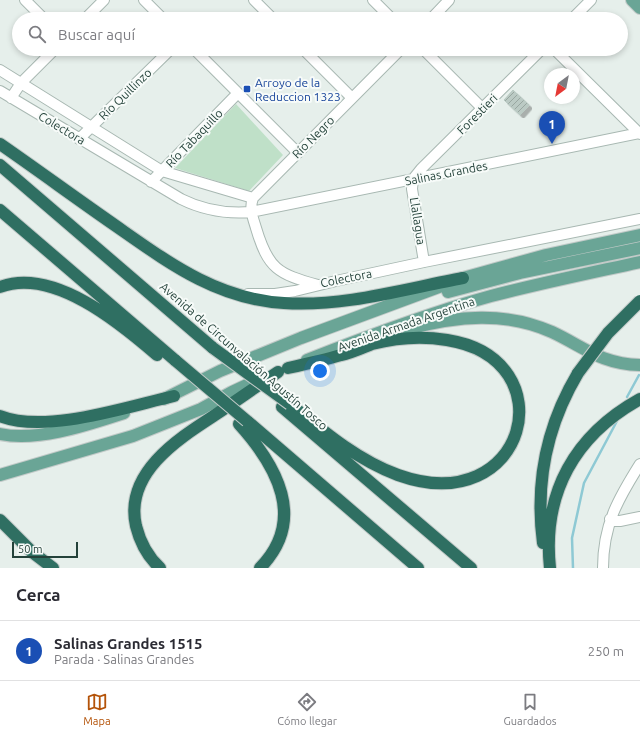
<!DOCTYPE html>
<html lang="es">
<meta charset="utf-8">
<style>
body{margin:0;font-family:Ubuntu,sans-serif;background:#f2f2f3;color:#2b2b33}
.compass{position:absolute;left:544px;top:68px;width:36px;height:36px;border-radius:50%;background:#fff;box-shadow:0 2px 6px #0003;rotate:212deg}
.scale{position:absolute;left:12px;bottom:10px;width:66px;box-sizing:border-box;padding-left:4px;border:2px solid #24423a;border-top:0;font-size:11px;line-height:14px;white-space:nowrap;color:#24423a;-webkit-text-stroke:3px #f7fbf9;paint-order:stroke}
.you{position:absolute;left:320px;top:371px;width:14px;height:14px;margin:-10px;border:3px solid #fff;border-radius:50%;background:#1a73e8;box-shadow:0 0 0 6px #1a73e833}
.badge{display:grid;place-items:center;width:26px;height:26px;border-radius:50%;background:#b45309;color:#fff;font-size:13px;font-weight:700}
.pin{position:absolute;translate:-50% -33px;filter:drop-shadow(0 1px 2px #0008)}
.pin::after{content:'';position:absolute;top:21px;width:14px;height:12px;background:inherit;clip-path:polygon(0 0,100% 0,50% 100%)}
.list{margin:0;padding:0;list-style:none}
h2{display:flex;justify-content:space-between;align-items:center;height:52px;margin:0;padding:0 16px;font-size:17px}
h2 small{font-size:13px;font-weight:400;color:#7c7c81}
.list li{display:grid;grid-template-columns:26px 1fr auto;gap:12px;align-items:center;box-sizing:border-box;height:60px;padding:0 16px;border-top:1px solid #e1e1e2}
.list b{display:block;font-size:15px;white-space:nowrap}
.list p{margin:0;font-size:13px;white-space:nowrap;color:#7c7c81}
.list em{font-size:13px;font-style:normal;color:#7c7c81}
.icon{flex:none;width:22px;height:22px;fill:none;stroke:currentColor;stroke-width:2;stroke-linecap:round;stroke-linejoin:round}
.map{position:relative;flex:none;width:640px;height:568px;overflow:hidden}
.search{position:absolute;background:#fff;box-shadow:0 2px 6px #0003;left:12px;right:12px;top:12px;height:44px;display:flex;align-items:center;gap:10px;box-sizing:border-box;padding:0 14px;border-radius:22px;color:#7c7c81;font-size:15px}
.sheet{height:112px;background:#fff}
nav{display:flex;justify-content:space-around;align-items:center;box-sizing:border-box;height:56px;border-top:1px solid #e1e1e2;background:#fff;font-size:11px;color:#7c7c81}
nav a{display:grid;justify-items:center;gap:2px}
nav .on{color:#b45309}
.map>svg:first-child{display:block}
.park{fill:#bfe0c8}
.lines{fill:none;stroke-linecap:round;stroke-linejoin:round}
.stream{stroke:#8ec9d4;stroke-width:2.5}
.building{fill:url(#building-hatch);stroke:#b8c9c2;filter:url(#shadow)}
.minor-casing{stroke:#a8b8b2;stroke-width:12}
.major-casing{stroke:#c2cac8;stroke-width:14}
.highway-casing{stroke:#c2cac8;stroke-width:14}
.minor{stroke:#fff;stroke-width:10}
.major{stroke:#6aa596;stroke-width:12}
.highway{stroke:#2f6f62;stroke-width:12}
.highway-bridge-casing{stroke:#c2cac8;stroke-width:14;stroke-linecap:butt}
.highway-bridge{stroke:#2f6f62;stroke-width:12}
.transit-dot{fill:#1a4fb4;stroke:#f7fbf9;stroke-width:1.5}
.labels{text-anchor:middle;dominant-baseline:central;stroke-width:4;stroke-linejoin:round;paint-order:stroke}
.transit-label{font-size:12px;fill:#164399;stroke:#f7fbf9;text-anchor:start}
.street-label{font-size:12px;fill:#24423a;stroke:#f7fbf9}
</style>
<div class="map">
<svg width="640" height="568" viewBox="0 0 640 568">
<defs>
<pattern id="building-hatch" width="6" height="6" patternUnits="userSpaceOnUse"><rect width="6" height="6" fill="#bbcac4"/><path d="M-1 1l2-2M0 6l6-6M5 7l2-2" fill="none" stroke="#98a6a0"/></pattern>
<filter id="shadow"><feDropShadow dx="3.5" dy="3.5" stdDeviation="0" flood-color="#0004"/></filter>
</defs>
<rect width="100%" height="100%" fill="#e6efeb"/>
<path class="park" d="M236,104L283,155L249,191L175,168Z"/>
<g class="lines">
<path class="stream" d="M627,397L639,375
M573,568L572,538L584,483L617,421"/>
</g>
<path class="building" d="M513,90L529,105L520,115L504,100Z"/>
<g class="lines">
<g class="minor-casing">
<path id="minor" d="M25,0L44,19
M144,0L163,19
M254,0L273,19
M373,0L392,19
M85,19L104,0
M431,19L449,0
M572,19L591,0
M194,49L298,153
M303,49L352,98
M423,49L482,108
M554,49L640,134
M0,70L162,171L253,198
M0,91L181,199C203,210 227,214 251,212L640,133
M11,98L21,83L55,49
M79,139L171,49
M151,182L238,93
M424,262L412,189L413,179L421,169L542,49
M318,285C278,274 268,269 256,228C253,218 249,209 253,198L401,49
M248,294H275L295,291L336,281L424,262L640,219
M610,519L620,521L640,517
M603,568C603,525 618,499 640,464"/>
</g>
<g class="major-casing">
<path id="major" d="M632,0L640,8
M448,292L520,273L640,248
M408,329C457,316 505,311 552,332C584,347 601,364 640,365
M307,360C368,336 429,313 491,296C541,283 590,273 640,262
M164,399L220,371L301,338L463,278L546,255L640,235
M0,434C38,442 87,425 124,413
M0,475L133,436L201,409L232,392L264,377"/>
</g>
<g class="highway-casing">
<path id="highway" d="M0,144C39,171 77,199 116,226C169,263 217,299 284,303C344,307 404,289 463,278
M0,165L213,348
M0,210L176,361
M0,287C53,267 120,323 157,355
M288,368C306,364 324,360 341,355C352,353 362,348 372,344C395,338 423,336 447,340C568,359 527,521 398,475C357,460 323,431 290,404
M282,407L471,568
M0,416C46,434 126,407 174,396
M247,421L418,568
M239,424C277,466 307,520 260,568
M0,520L32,552L53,568
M543,543C535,483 547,425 578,373
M160,568C148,557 140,542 136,526C124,473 178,439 215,415C236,401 257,386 278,372
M550,568C542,493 575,435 640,399"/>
</g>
<use href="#minor" class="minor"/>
<use href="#major" class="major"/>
<use href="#highway" class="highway"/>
<g class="highway-bridge-casing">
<path id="highway-bridge" d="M213,348L290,404
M176,361L247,421
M578,373L608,333L640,301"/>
</g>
<use href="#highway-bridge" class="highway-bridge"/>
</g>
<rect class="transit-dot" x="243" y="85" width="8" height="8" rx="2"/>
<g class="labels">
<g class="transit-label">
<text x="255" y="82">Arroyo de la<tspan x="255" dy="14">Reduccion 1323</tspan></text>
</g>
<g class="street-label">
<text transform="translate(125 94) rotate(-44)">Río Quillinzo</text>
<text transform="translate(477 114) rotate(-45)">Forestieri</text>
<text transform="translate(62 128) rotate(31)">Colectora</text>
<text transform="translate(313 137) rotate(-45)">Río Negro</text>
<text transform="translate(194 138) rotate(-46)">Río Tabaquillo</text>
<text transform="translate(446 173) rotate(-11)">Salinas Grandes</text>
<text transform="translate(418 221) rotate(81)">Llallagua</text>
<text transform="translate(346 278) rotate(-11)">Colectora</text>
<text transform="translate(406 324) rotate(-19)">Avenida Armada Argentina</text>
<text transform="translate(244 356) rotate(41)">Avenida de Circunvalación Agustín Tosco</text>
</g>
</g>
</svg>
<svg class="compass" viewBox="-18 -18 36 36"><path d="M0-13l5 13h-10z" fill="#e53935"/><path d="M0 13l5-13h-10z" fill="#7c7c81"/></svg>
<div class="scale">50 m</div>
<div class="you"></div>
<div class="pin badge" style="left:552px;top:144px;background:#1a4fb4">1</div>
<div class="search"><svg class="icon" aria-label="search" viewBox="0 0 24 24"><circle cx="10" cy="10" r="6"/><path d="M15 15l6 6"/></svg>Buscar aquí</div>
</div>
<section class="sheet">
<h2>Cerca<small></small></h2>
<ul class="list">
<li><span class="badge" style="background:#1a4fb4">1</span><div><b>Salinas Grandes 1515</b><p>Parada · Salinas Grandes</p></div><em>250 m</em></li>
</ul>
</section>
<nav>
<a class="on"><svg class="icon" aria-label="map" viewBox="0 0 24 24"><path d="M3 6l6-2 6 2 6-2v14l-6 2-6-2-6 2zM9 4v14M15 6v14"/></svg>Mapa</a>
<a><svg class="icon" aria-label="directions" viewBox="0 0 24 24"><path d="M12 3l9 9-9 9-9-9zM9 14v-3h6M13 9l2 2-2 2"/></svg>Cómo llegar</a>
<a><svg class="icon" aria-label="saved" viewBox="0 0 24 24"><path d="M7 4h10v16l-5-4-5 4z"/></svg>Guardados</a>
</nav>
